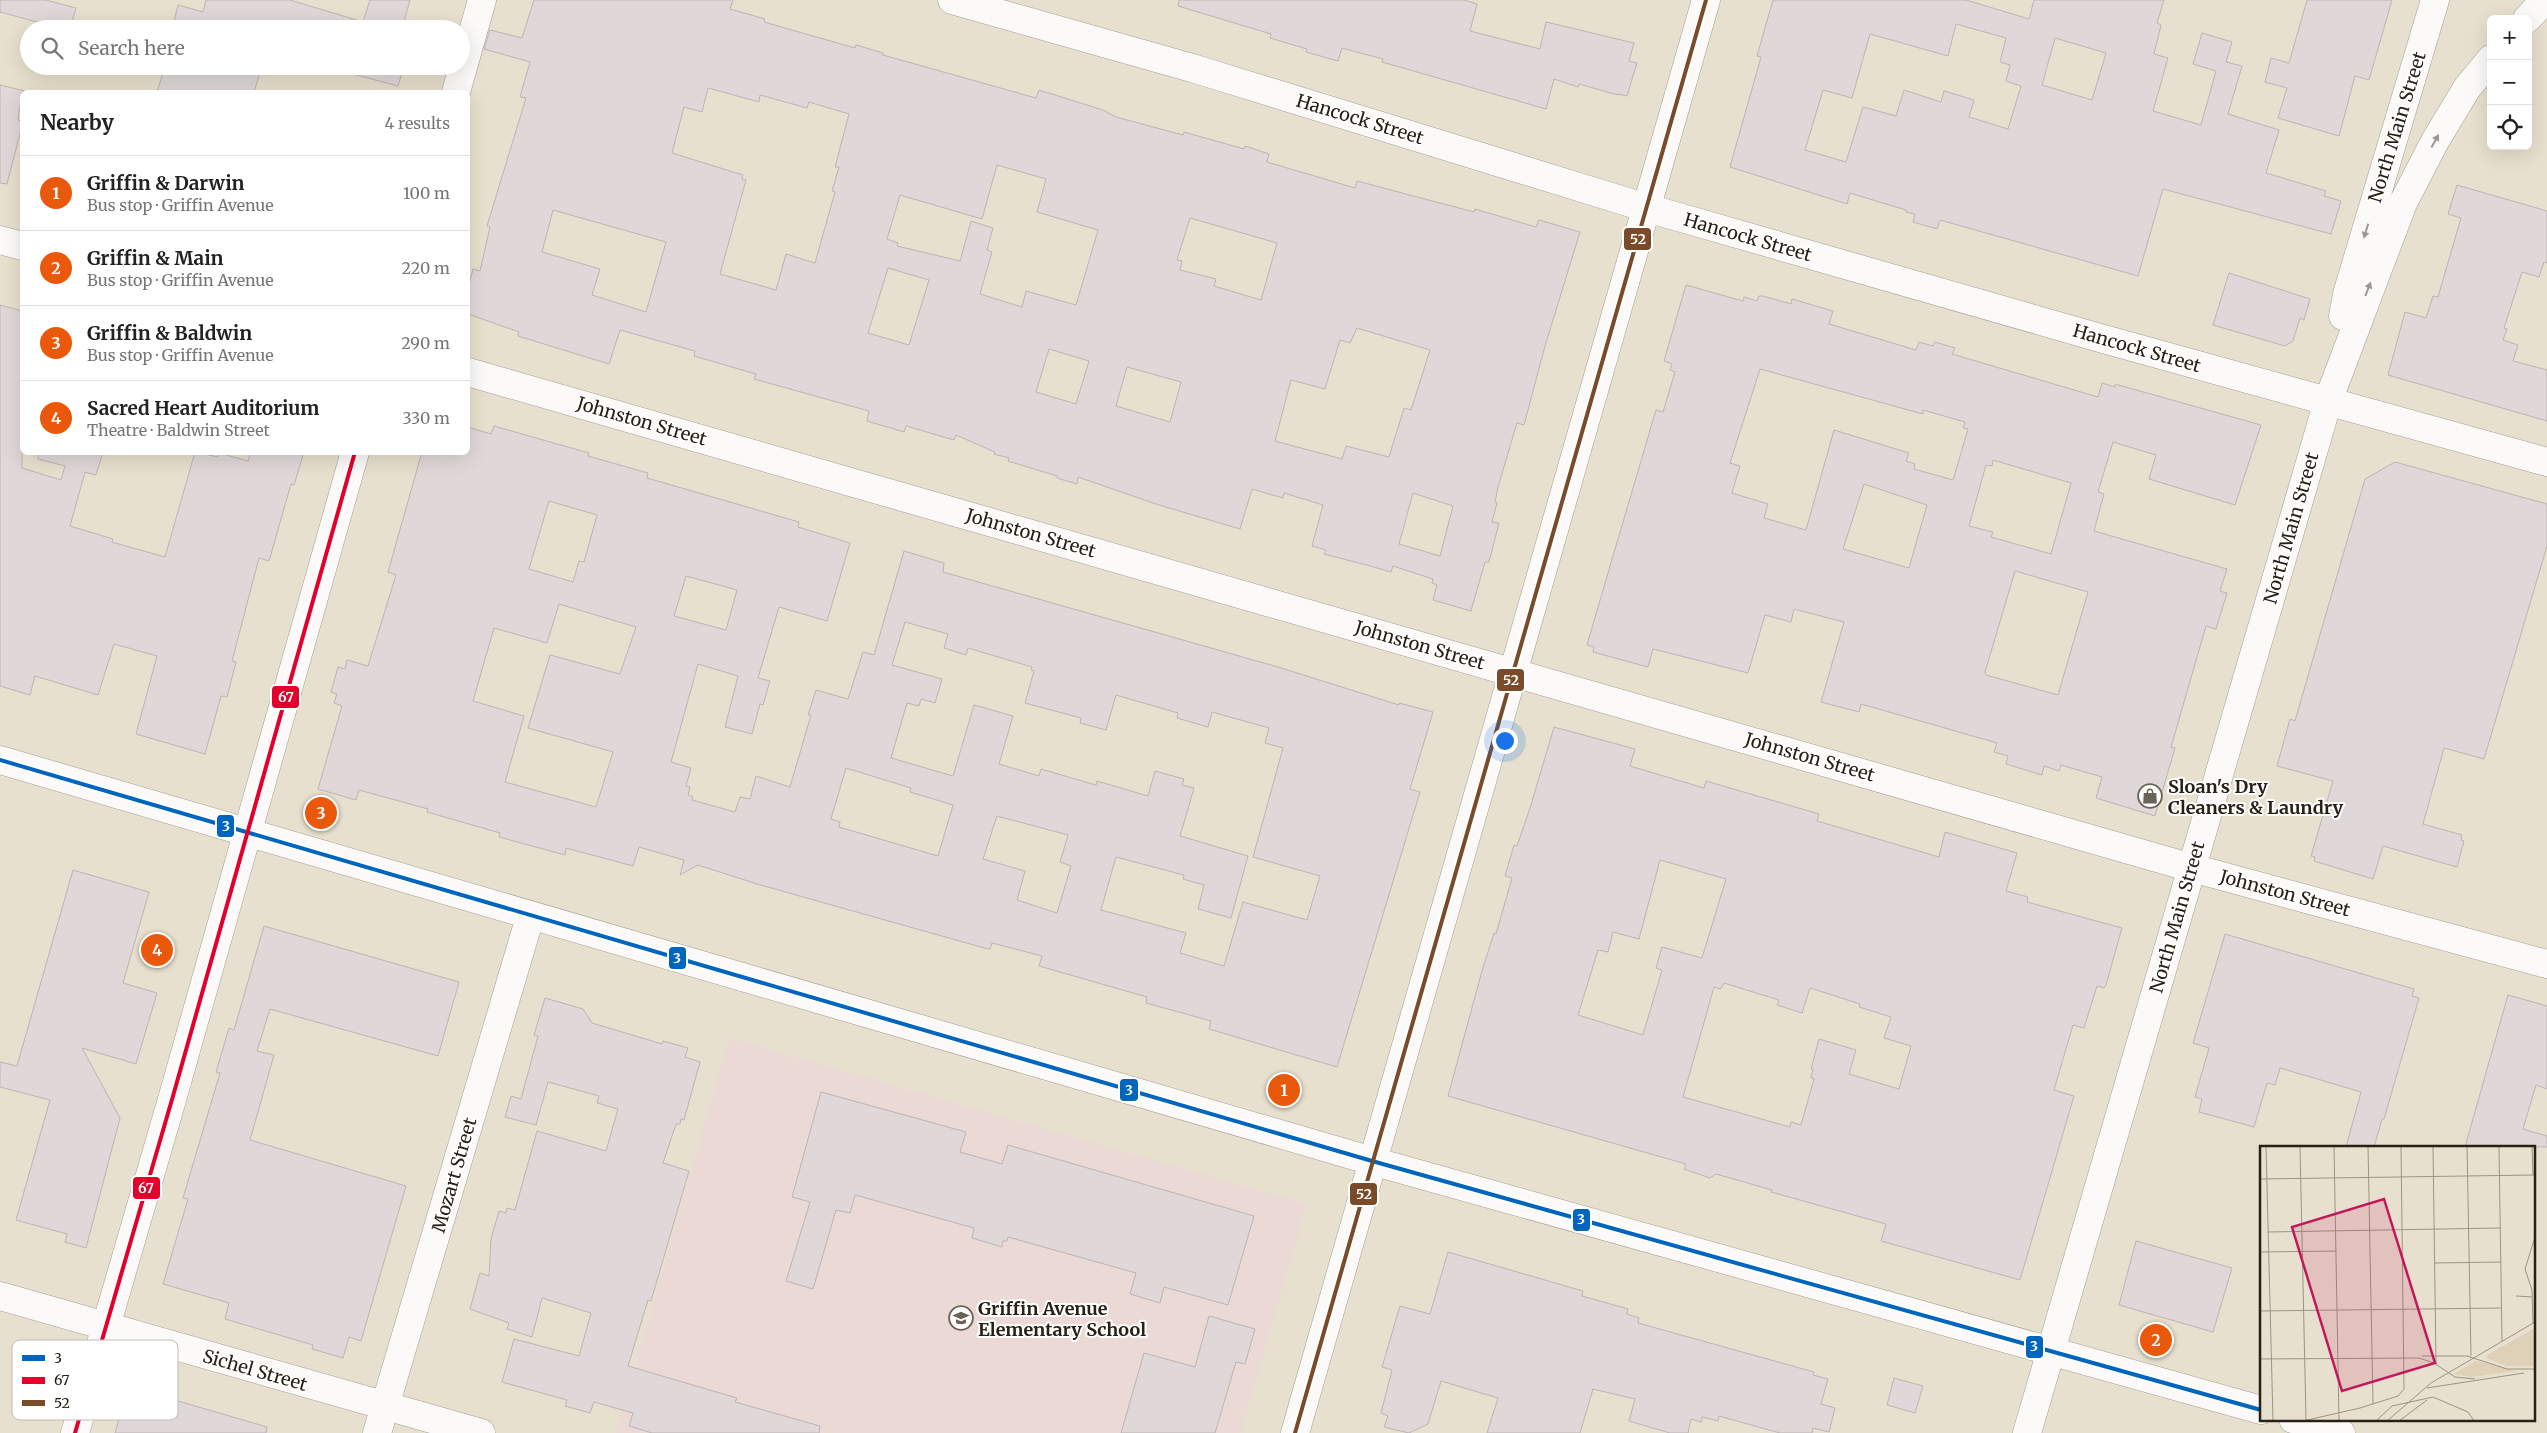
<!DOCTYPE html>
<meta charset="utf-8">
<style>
body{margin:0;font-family:Merriweather,serif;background:#f6f6f6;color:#222}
.controls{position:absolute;right:15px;top:15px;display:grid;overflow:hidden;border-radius:8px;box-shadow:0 5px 20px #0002}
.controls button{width:45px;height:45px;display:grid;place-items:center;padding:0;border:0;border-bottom:1px solid #e0e0e0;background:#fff;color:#222;font:25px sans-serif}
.you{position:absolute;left:1504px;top:740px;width:18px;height:18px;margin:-12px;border:4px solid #fff;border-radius:50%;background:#1a73e8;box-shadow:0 0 0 8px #1a73e833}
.badge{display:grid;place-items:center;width:32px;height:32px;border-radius:50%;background:#ea580c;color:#fff;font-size:16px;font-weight:700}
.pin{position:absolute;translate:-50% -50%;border:2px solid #fff;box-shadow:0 1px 5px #0006}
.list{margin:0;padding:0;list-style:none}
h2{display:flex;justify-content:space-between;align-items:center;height:65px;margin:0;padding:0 20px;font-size:21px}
h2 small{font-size:16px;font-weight:400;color:#767676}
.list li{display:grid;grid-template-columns:32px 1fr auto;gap:15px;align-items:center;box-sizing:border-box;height:75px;padding:0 20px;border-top:1px solid #e0e0e0}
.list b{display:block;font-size:19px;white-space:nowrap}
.list p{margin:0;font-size:16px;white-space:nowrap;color:#767676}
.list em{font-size:16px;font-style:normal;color:#767676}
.icon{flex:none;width:28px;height:28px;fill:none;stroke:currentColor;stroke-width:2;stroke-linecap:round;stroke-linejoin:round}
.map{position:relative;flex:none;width:2547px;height:1433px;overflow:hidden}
.search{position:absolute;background:#fff;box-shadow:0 5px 20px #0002;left:20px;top:20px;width:450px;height:55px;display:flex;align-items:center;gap:12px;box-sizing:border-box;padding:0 18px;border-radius:28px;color:#767676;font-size:19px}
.panel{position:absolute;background:#fff;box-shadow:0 5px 20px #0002;left:20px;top:90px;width:450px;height:365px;border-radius:8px}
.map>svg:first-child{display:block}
.education{fill:#ebd9d5}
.building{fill:#e0d8d8;stroke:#bbb4b2;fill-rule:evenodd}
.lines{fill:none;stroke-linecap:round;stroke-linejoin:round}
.minor-casing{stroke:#a49d90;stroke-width:29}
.tertiary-casing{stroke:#a49d90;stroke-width:29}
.secondary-casing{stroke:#a49d90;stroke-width:29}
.minor{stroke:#fcfaf8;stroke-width:28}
.tertiary{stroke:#fcfaf8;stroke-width:28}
.secondary{stroke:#fcfaf8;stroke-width:28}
.bus-1-casing{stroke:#fff;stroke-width:8}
.bus-2-casing{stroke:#fff;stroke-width:8}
.bus-3-casing{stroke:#fff;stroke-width:8}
.bus-1{stroke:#0065bd;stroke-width:4}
.bus-2{stroke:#e4002b;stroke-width:4}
.bus-3{stroke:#7a4b2a;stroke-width:4}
.oneway{fill:#9c9892}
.labels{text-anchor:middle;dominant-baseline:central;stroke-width:4;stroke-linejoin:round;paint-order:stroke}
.street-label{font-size:18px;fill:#272115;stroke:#fff}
.poi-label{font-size:18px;font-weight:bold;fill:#272115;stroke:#fff;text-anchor:start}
.inset-road{fill:none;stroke:#9b9484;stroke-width:1}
.view{fill:#c2185b;fill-opacity:0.15;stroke:#c2185b;stroke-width:2.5}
.inset-edge{fill:none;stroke:#272115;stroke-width:2.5}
.key{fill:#fff;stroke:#bebcb9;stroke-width:1}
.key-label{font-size:14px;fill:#272115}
.line-badge{stroke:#fff;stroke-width:2}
.badge-label{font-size:14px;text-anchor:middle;font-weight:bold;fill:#fff}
</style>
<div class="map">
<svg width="2547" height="1433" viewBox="0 0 2547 1433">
<rect width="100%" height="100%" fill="#e8e0ce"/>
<path class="education" d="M729,1038L1307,1204L1241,1433H616Z"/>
<path class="building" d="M0,0H46L76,8L70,29H63L0,12Z
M206,0H290L363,22L370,0H410L402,29H172L178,5L203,12Z
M534,0H733L730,9L765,19L764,22L855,48L856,45L883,53V55L1036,98L1039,90L1103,110L1116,117L1183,135L1184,132L1244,149L1245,146L1269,154L1267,162L1355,188L1357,181L1474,212L1475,209L1536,227L1539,220L1580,232L1545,346L1524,425L1517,423L1498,487L1495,502L1497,503L1492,522L1499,523L1489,562H1485L1471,611L1433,600L1437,585L1432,583L1433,579L1393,566L1391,572L1370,566L1324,554L1326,550L1312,546L1323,505L1284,493L1283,498L1252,489L1240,529L1159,505L1078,477L1077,484L1057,478V476L1008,461L1009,458L994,454L995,452L956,435L954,440L906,426L904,432L867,421L869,411L754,379L756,374L694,356L695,351L620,330L609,364L518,336L519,332L468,314V289L473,269L480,271L490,227L487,226L526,98L520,97L530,62L484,49L490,30L522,38ZM708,88L759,102L760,95L807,108L809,102L849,114L835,167H839L832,191L835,192L815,263L786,254L776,290L720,274L746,180L742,179L743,175L672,153L684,107L702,112ZM997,165L1046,179L1037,212L1098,230L1076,305L1026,291L1022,307L980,294L992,252L987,250L993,228L971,221L960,261L897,246L898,243L887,239L900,195L982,219ZM553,210L666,242L646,312L592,295L600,269L542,252ZM1190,218L1277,243L1261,300L1214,286L1216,279L1180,270L1182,261L1177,260ZM888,268L929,280L909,345L868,333ZM1357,328L1430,350L1411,410L1404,408L1389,457L1346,446L1342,459L1275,441L1291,380L1325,389L1340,340L1350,343ZM1049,349L1089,361L1076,404L1036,392ZM1127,367L1181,382L1170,422L1116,406ZM1413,493L1453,506L1440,556L1399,544Z
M1179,0H1464L1477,4L1470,31L1540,49L1546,22L1634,43L1629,61L1637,63L1627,96L1618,94V95L1579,84L1578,87L1554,79L1546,109L1382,62L1383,59L1342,48L1338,61L1306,52L1307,49L1270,38L1271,34L1178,6Z
M1773,0H1966L2029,19L2034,0H2164L2157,23L2161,25L2154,54L2168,58L2153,111L2201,125L2216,71L2193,64L2202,33L2232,42L2226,62L2242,66L2228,114L2279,130L2266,173L2326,191L2324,196L2341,201L2331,234L2163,189L2138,276L1940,220L1937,229L1913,222L1915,214L1906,212V210L1850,193L1847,204L1730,167L1761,57L1757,56ZM1956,24L2006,38L2000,62L2010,65L2006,81L2021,86L2008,129L1969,117L1974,100L1944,91L1941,102L1904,90L1896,116L1863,107L1846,162L1805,150L1823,90L1852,98L1870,34L1948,56ZM2055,38L2106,53L2092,100L2042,85Z
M2307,0H2392L2369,80L2355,76L2339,136L2278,118L2287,88L2265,82L2271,58L2289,63Z
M165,66H262L254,92H157Z
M340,66H404L398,86L345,72L346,69Z
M0,85L25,91L22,92L18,120L22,121V126L7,184L0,183Z
M2457,185L2547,211V263L2544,262L2539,277L2522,272L2504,328L2507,329L2503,340L2518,345L2513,361L2547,370V421L2388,375L2405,312L2426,318L2433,296L2438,297L2461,218L2448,214Z
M2229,273L2310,299L2304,320L2300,318L2293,341L2285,346L2213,325Z
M1686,285L1743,301L1744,297L1757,301L1759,296H1763L1791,304L1792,299L1833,311L1829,324L1916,350L1919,342L1933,346L1935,342L1955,348L1952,354L2098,397L2102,383L2115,387V384L2261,425L2235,505L2149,479L2156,455L2113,442L2098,492L2104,494L2094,531L2227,569L2220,591L2227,593L2216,629L2206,626L2171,747L2175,748L2155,816L2096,798L2102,777L2061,765L2059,771L2044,766L2042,775L2006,764L2008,756L1994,752L1997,743L1861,704L1859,712L1821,702L1844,622L1794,609L1791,622L1765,615L1748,673L1653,649L1648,667L1593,652L1594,647L1587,645L1598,607L1656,410L1663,412L1675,372L1670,370L1672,364L1664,361ZM1760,369L1923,414V410L1965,422L1963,428L1968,429L1953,480L1914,469L1915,464L1906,461L1909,453L1834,430L1806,530L1764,518L1768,504L1732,493L1740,466L1730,463ZM1993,460L2071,483L2051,554L1991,537L1993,532L1969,526L1986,465L1992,466ZM1864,484L1927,505L1909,568L1843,549ZM2015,571L2088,592L2058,695L1986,675L1985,672Z
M0,305L22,311V468L61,480L65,466L38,459L39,452H103L96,475L85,472L70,526L113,539L112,542L165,557L195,452L218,457L219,453L248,461L251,452H304L294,485L291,484L269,561L259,558L232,661L236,662L227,697L221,696L205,754L136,734L157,656L114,644L98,695L35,676L30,695L0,686Z
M494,426L589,453L588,456L648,473L647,478L799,522L798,527L850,543L827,621L779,607L758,678L770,681L763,705L760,704L752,734L725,727L738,676L698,664L671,762L691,768L686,786L690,787L688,795L693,797L692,800L735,812L740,797L750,799L756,776L790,787L811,715H808L816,690L848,699L863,652L874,655L904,551L944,563L943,572L1278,667L1399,705V703L1433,712L1410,789L1420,792L1337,1067L1209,1029L1211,1021L1146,1003L1147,997L1039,966L1042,956L992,943L990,949H988L757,884L698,865L680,875L684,860L639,847L633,866L566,848L565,855L499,837L500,833L427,812L428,809L359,790L356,800L318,789L342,706L334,703L337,694L331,692L338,667L345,669L347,660L368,666L396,575L388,572L422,452H468V427L491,434ZM549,501L597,515L584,562L579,561L573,582L529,569ZM686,576L737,590L726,630L674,616ZM559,604L636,627L620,674L550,655L528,728L613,752L596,807L505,782L524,716L473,701L494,628L547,643ZM905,622L948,634L944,648L966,655L968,648L1032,667L1031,670L1034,671L1025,703L1081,718L1080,723L1106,730L1116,695L1178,713L1177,718L1208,727L1212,712L1269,728L1265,743L1283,748L1253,857L1320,876L1307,920L1243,902L1224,966L1180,953L1186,933L1101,910L1116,857L1184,875L1183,879L1204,885L1198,909L1231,918L1248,856L1180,836L1194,788L1182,785L1184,779L1155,771L1148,796L1097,781L1096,785L1041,769L1039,776L999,764L1013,716L974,705L953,776L891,758L907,703L919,706L921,699L935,703L942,679L892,665ZM846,768L911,788L910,792L953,805L938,856L839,827L840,822L831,819ZM997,816L1068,835L1060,862L1071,866L1057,913L1017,900L1025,871L983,859Z
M2395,462L2547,504V546L2484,759L2444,748L2423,824L2462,835L2461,840L2464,841L2457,867L2383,846L2373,879L2314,861L2315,857L2311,856L2333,781L2277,766L2290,719L2295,721L2365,479Z
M1554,727L1635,749L1630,766L1704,788L1706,781L1778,802L1819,814L1817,821L1939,857L1945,832L2017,853L2006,891L2028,897L2027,902L2122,928L2106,985L2104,988L2097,986L2084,1028L2073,1025L2054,1090L2074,1096L2020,1280L1881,1241L1886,1224L1771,1192L1772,1190L1716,1174L1710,1178L1684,1169L1686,1164L1448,1096L1482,971L1494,933L1496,934L1512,878L1505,876L1514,845L1517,846L1531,805ZM1660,860L1726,879L1702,958L1662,947L1656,968L1662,970L1643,1035L1578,1015L1598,950L1608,952L1613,932L1639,939ZM1724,983L1779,1000L1777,1005L1802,1013L1810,988L1860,1004L1859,1007L1891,1017L1884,1038L1911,1046L1899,1089L1849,1074L1856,1050L1819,1039L1811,1069H1813L1811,1078L1814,1079L1801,1125L1791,1122L1790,1127L1683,1097L1714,987L1721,989Z
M73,870L149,892L123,983L157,993L136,1064L82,1048L120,1118L86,1248L65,1242L67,1234L16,1220L50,1100L0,1087V1062L17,1066Z
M264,926L459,982L438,1056L270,1009L257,1051L274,1055L250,1140L406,1186L361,1341L349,1337L343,1358L312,1349L313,1345L225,1319L229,1303L163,1284L188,1199L183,1198L220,1073L216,1072L229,1028L234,1030Z
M2225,934L2414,989L2412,996L2419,998L2384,1119H2382L2374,1147H2346L2361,1092L2280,1068L2275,1085L2267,1083L2254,1127L2199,1112L2202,1099L2195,1097L2209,1048L2193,1043Z
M2508,995L2547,1006V1089L2536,1085L2523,1129L2547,1136V1147H2465Z
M545,998L583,1009L592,1023L662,1044L663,1041L688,1048L685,1057L700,1062L684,1120L681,1119L680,1124H676L663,1163L689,1171L651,1301L648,1300L628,1366L737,1398L735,1402L820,1426L819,1433H652L629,1426L633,1413L594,1402L590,1413L565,1406L567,1400L502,1382L514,1339L579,1356L591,1313L542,1298L532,1337L507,1329L509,1323L470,1309L480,1273L489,1276L491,1239L499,1211L506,1213L507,1208L515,1210L537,1131L606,1151L618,1109L597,1103L599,1096L548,1082L536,1125L505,1117L511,1096L521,1099L538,1036L534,1035Z
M821,1092L966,1132L960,1152L1002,1164L1008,1145L1254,1216L1228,1305L1164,1287L1160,1303L1130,1294L1136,1273L1008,1237L1007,1241H1003L1002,1247L972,1238L974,1228L855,1195L850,1213L836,1210L813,1289L786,1281L810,1202L792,1197Z
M2136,1241L2232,1268L2213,1332L2119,1305Z
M1448,1252L1583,1291L1582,1296L1628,1309L1627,1314L1639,1318L1638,1323L1814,1372L1813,1375L1828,1379L1821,1404L1835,1408L1829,1432L1813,1428L1812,1433H1780L1719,1416L1718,1421L1702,1417L1701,1422L1691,1419L1688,1433H1670L1629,1421L1635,1399L1593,1389L1580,1433H1487L1498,1398L1441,1381L1428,1424L1409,1433L1384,1427L1388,1416L1381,1413L1392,1370L1382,1367L1400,1306L1430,1314Z
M1209,1316L1255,1329L1245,1364L1236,1362L1215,1433H1121L1144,1353L1195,1367Z
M1894,1378L1923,1386L1915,1413L1887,1405Z
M127,1391L178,1405V1401L267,1427L266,1433H115Z"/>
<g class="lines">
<g class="minor-casing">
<path id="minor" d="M952,0L1192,68L1647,208L2100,338L2547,462
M456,92L482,0
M0,240L22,246
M468,372L2192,868L2547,964
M0,1296L481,1433
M75,1433L173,1096L355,452
M377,1433L530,917"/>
</g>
<g class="tertiary-casing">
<path id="tertiary" d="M1295,1433L1706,0"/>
</g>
<g class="secondary-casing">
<path id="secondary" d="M2527,19L2545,0
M2343,316L2347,294L2435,0
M0,760L1372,1161L2261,1410
M2293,1419L2341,1433
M2027,1433L2328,401L2403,203L2435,141L2467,88L2491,59"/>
</g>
<use href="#minor" class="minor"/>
<use href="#tertiary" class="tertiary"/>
<use href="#secondary" class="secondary"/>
<g class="bus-1-casing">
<path id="bus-1" d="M0,760L1372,1161L2261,1410"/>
</g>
<g class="bus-2-casing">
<path id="bus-2" d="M75,1433L173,1096L355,452"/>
</g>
<g class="bus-3-casing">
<path id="bus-3" d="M1295,1433L1706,0"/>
</g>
<use href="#bus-1" class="bus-1"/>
<use href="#bus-2" class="bus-2"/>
<use href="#bus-3" class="bus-3"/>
</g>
<defs><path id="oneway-solid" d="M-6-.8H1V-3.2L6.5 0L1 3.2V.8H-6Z" transform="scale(1.25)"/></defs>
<g class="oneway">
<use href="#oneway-solid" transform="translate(2435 141) rotate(-61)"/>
<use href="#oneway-solid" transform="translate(2366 231) rotate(107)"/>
<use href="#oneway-solid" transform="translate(2368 289) rotate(-69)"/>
</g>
<defs>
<g id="shop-ring" transform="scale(1.25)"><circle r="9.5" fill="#fff" stroke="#6b6456" stroke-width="1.5"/><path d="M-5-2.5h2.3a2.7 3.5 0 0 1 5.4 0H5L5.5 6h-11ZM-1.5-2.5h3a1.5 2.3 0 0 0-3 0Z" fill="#6b6456"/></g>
<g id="school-ring" transform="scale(1.25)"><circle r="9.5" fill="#fff" stroke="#6b6456" stroke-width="1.5"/><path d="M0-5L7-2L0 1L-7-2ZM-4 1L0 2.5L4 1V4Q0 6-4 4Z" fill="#6b6456"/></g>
</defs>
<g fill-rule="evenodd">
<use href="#shop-ring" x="2150" y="796"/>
<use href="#school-ring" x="961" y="1318"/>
</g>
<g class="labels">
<g class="street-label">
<text transform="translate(1360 119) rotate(17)">Hancock Street</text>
<text transform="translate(2397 127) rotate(-73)">North Main Street</text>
<text transform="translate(1748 237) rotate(16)">Hancock Street</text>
<text transform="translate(2137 348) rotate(16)">Hancock Street</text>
<text transform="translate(642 421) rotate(16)">Johnston Street</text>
<text transform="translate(2291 528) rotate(-74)">North Main Street</text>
<text transform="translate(1031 533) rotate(16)">Johnston Street</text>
<text transform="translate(1420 645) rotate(16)">Johnston Street</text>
<text transform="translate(1810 757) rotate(16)">Johnston Street</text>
<text transform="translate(2285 893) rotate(15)">Johnston Street</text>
<text transform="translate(2177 917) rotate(-74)">North Main Street</text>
<text transform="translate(454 1175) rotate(-74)">Mozart Street</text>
<text transform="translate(255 1370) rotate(16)">Sichel Street</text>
</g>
<g class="poi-label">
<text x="2168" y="786">Sloan's Dry<tspan x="2168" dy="21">Cleaners &amp; Laundry</tspan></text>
<text x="978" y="1308">Griffin Avenue<tspan x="978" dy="21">Elementary School</tspan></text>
</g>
</g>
<g transform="translate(2260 1146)">
<rect width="275" height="275" fill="#e8e0ce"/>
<path d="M275,182V220H246L227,212V209ZM216,215L257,225L210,231L194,228Z" fill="#ded1b7"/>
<path class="inset-road" d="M6,0L13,275M40,0L46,274M74,0L79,275M108,0L113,258M173,0L176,218M207,0L211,210M239,0L242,195M272,0L273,29M0,33L275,29M8,86L240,82M0,106L76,105M175,117L241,116M256,150L272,151M0,165L242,162M273,177L272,144L265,123L275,91M162,210H207L247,223H275M0,213L159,212L174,217L195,231L215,233M167,242L264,227M173,251L208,266L214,275M43,275L100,262L138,250L144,243L141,0M116,275L132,260L173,251M127,275L171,237L275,176M139,275L167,254"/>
<path class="view" d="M124,53L175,217L82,245L32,81Z"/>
<rect width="275" height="275" class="inset-edge"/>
</g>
<rect x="12" y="1340" width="166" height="80" rx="8" class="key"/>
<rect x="22" y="1355" width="23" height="6" fill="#0065bd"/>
<rect x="22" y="1377" width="23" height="7" fill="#e4002b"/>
<rect x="22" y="1400" width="23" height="6" fill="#7a4b2a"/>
<g class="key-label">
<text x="54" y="1363">3</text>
<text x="54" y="1385">67</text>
<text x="54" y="1408">52</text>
</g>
<g class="line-badge">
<rect x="1623" y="227" width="29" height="24" rx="5" fill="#7a4b2a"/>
<rect x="1496" y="668" width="29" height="24" rx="5" fill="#7a4b2a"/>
<rect x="271" y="685" width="29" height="24" rx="5" fill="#e4002b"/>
<rect x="216" y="814" width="19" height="24" rx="5" fill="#0065bd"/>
<rect x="668" y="946" width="19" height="24" rx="5" fill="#0065bd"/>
<rect x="1119" y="1078" width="20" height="24" rx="5" fill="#0065bd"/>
<rect x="132" y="1176" width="29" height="24" rx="5" fill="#e4002b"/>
<rect x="1349" y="1182" width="29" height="24" rx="5" fill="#7a4b2a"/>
<rect x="1572" y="1208" width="19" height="24" rx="5" fill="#0065bd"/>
<rect x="2025" y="1335" width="19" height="24" rx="5" fill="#0065bd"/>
</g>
<g class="badge-label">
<text x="1638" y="244">52</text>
<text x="1511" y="685">52</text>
<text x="286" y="702">67</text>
<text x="226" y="831">3</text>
<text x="677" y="963">3</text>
<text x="1129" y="1095">3</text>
<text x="146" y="1193">67</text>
<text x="1364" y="1199">52</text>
<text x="1581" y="1224">3</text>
<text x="2034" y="1351">3</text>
</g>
</svg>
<div class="controls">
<button>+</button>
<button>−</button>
<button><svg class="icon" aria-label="locate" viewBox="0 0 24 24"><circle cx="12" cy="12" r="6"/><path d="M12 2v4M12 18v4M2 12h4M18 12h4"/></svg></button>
</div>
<div class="you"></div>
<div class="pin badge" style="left:1284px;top:1090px">1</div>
<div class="pin badge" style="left:2156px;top:1340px">2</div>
<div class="pin badge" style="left:321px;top:813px">3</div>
<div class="pin badge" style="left:157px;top:950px">4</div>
<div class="search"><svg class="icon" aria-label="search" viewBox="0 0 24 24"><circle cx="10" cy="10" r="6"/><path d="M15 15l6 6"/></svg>Search here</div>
<section class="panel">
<h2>Nearby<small>4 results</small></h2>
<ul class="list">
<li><span class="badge">1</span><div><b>Griffin &amp; Darwin</b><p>Bus stop · Griffin Avenue</p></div><em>100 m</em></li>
<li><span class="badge">2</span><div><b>Griffin &amp; Main</b><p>Bus stop · Griffin Avenue</p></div><em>220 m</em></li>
<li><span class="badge">3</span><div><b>Griffin &amp; Baldwin</b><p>Bus stop · Griffin Avenue</p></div><em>290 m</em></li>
<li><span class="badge">4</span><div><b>Sacred Heart Auditorium</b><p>Theatre · Baldwin Street</p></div><em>330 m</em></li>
</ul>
</section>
</div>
